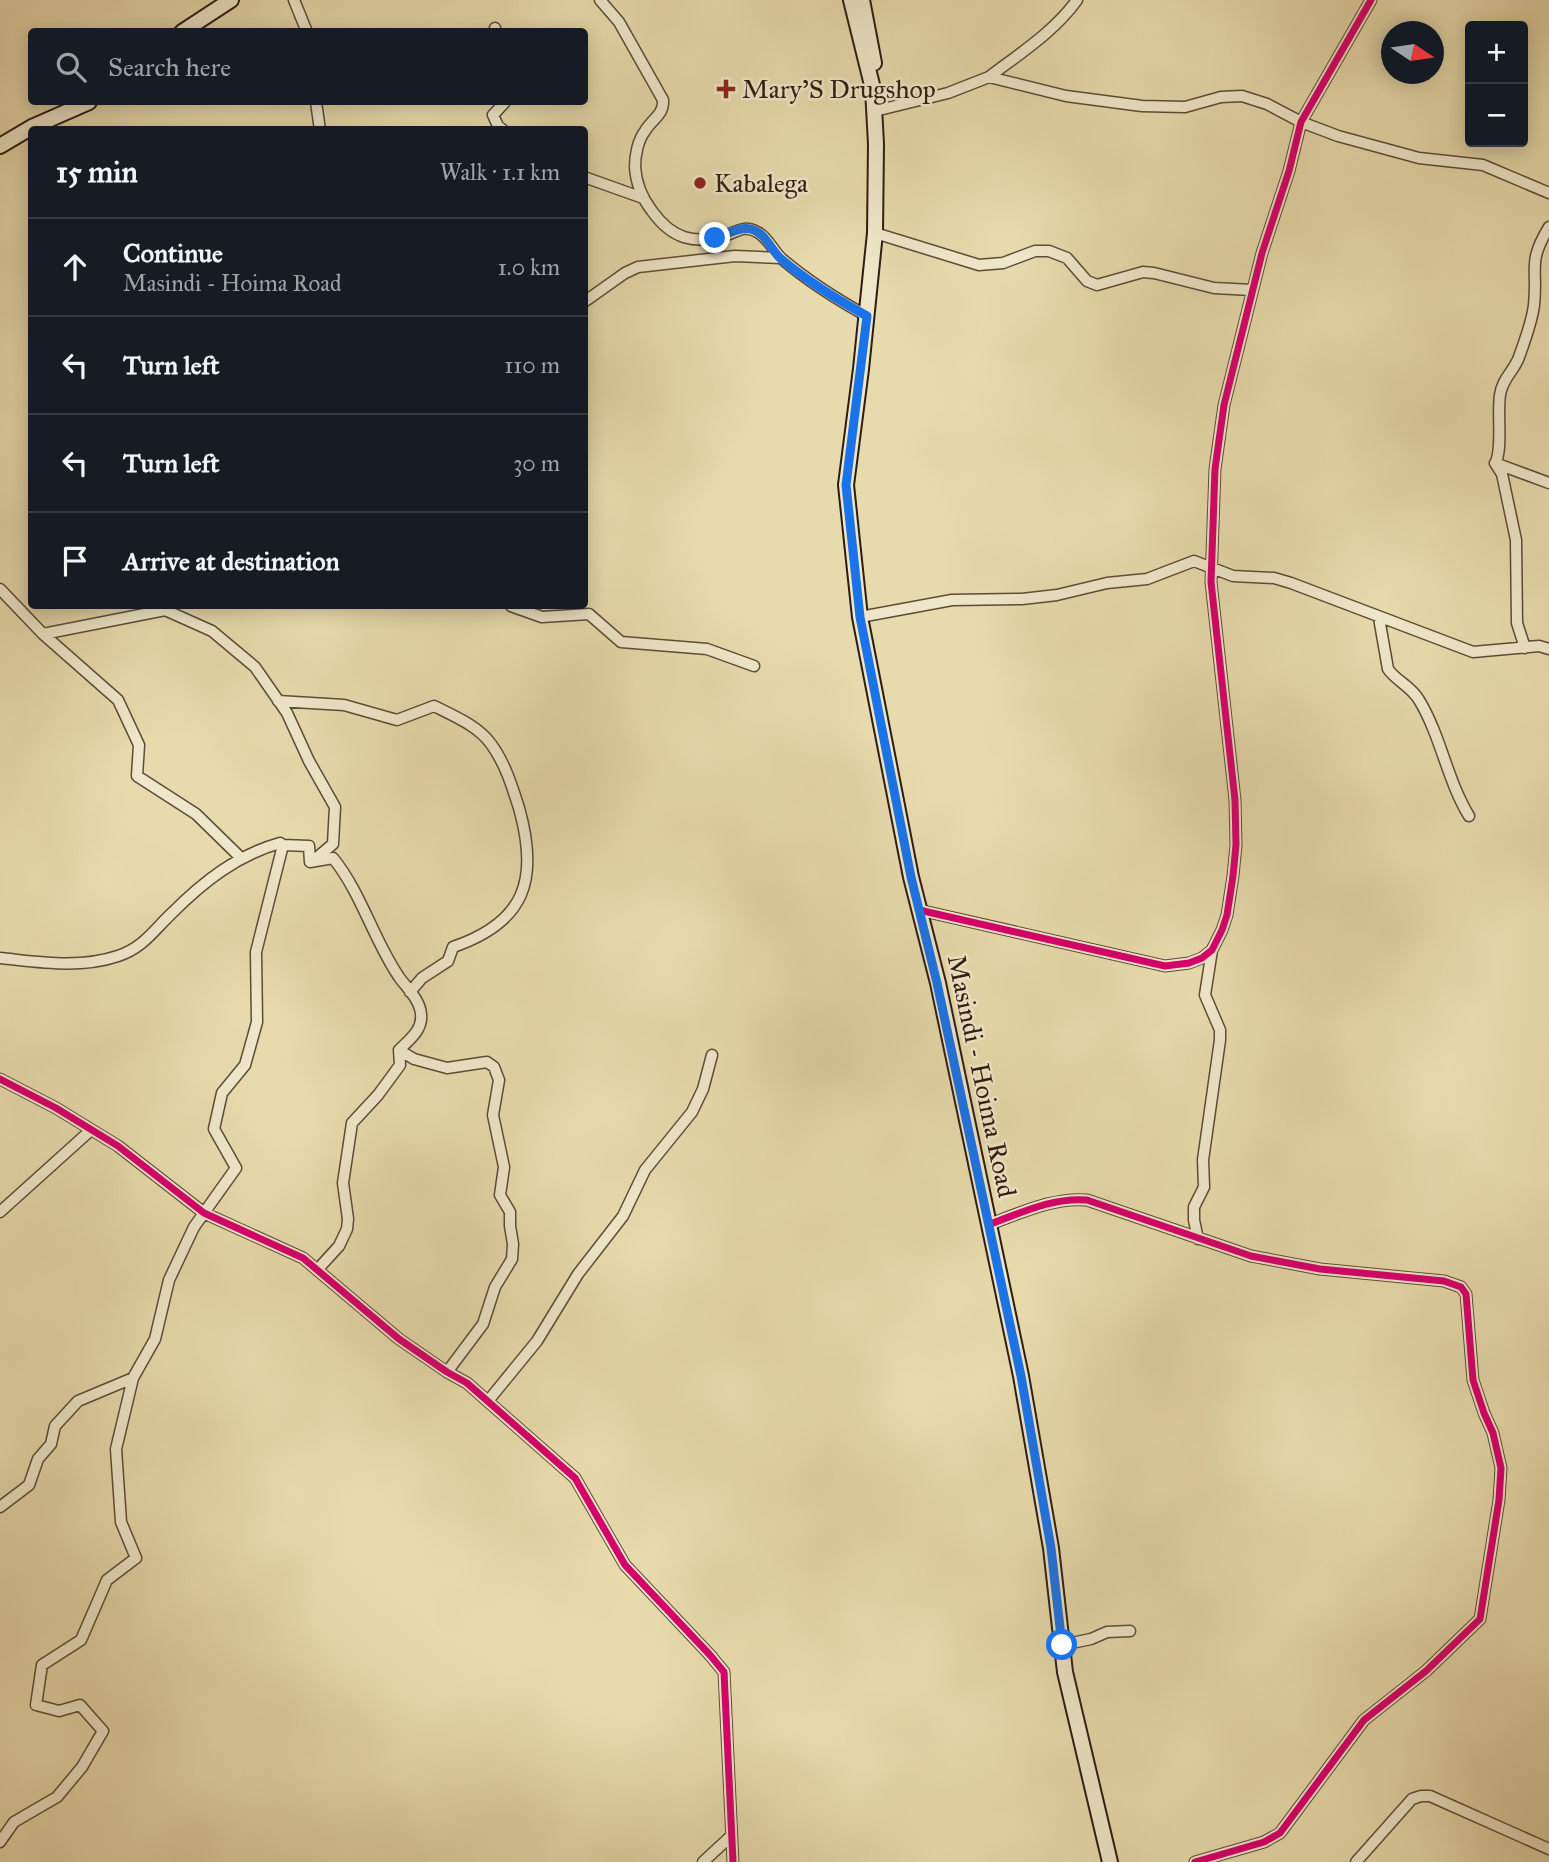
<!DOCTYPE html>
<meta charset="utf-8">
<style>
body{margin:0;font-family:"IM FELL Great Primer",serif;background:#242831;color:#f1f3f6}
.controls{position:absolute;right:21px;top:21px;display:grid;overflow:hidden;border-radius:7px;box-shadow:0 4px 18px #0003}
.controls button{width:63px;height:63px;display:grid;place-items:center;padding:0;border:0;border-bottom:2px solid #363941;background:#171b24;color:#f1f3f6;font:35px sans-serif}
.compass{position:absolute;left:1381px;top:21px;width:63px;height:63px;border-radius:50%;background:#171b24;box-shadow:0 4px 18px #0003;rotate:103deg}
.stop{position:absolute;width:21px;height:21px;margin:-16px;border:5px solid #1a73e8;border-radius:50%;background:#fff}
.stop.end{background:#1a73e8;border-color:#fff;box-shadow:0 2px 7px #0008}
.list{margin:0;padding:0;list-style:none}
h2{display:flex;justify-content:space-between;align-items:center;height:91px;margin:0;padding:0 28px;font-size:30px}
h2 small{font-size:23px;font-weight:400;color:#9ea1a6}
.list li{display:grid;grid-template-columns:46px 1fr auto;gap:21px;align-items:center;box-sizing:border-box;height:98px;padding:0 28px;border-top:2px solid #363941}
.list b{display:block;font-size:26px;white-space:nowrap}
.list p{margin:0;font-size:23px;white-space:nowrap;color:#9ea1a6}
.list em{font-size:23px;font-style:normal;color:#9ea1a6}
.icon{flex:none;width:38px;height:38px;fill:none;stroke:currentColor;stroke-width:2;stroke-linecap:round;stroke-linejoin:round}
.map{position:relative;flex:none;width:1549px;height:1862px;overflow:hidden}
.search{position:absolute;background:#171b24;box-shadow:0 4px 18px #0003;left:28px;top:28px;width:560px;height:77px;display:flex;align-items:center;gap:18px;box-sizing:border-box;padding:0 24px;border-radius:7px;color:#9ea1a6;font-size:26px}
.panel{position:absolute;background:#171b24;box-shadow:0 4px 18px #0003;left:28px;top:126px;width:560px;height:483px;border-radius:7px}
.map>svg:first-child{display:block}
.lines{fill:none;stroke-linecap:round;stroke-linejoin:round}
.street-casing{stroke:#5c4c39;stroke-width:13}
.secondary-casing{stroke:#2e1c13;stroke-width:18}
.street{stroke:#efe7c9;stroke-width:10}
.secondary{stroke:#efe7c9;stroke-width:14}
.cycleway-casing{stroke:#efe7c9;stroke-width:11}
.cycleway{stroke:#d6006c;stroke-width:7}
.route{stroke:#1a73e8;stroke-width:9}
.poi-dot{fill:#8f2418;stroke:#efe7c9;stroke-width:2.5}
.labels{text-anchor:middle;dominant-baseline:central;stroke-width:5;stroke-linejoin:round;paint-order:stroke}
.poi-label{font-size:26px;fill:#2e1c13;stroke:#efe7c9;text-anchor:start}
.street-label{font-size:26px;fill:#2e1c13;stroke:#efe7c9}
</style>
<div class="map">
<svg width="1549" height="1862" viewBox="0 0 1549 1862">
<rect width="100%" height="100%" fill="#e7daac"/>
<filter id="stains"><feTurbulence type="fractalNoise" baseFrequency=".00286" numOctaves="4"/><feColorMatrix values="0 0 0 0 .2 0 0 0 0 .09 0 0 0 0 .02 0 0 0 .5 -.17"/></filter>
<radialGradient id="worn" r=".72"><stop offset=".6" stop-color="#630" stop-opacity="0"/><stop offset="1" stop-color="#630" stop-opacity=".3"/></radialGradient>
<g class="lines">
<g class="street-casing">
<path id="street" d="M294,0L307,32
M600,0L619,22L663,100C664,115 652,119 645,131C638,140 635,155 635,167C636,183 642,198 652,211C672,239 694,245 727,235C738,231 745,225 757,232C768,237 773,251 782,259C808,281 838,300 867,316
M495,28L496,32
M989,77C1019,54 1054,32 1077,0
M316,102L320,130
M875,111L948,93L989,77L1066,96L1142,106L1185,107L1221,97L1242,96L1267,104L1301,122L1338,136L1419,158L1483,165L1549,193
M503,130L498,126L493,115L505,102
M584,177L643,198
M875,233L979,265L1003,263L1035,251H1049L1067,258L1087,281L1097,285L1143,272L1154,273L1214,288L1252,290
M584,302L625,273L638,267L735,256L780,258
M1495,463L1549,483
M0,589L43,634L165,610L212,631L255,667L287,713L309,761L335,807L333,844L314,860
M511,606L542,617L589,614L621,642L707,649L754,666
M860,617L952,600L1022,599L1057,595L1107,583L1147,579L1194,561L1233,576L1274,578L1291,583L1473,652L1539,646L1549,649
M1379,618L1388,669C1396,681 1411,686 1419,700C1441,736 1447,780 1469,816
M43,634L118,700L139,745L137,776L196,814L241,858
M1525,648L1517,623L1516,540L1502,474L1495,463C1503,452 1497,412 1500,395C1502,379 1514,371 1519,357C1525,340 1532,322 1534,305C1538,268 1527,263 1549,227
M278,701L344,705L397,720L434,706C454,716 478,726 491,744C505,763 512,786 519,808C539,879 526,922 453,947L448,961L422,978L410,992
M919,910L1165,966L1189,963L1202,958L1212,950L1222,930L1227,915L1233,876L1236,845L1235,800L1211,582L1215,469L1224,405L1262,253L1289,171L1301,122L1371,0
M0,958C39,962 79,969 118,956C143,948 154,930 172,913C203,882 237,855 280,843L283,845L309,846L310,862L333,858C362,894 373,939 399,977C407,988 420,1000 421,1014C423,1030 409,1040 399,1050L400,1065L378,1095L352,1123L343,1183L348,1219L347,1229L339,1246L318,1269
M399,1050L414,1059L447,1068L487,1062L494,1067L499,1080L493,1115L504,1167L500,1195L510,1212V1226L513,1244L512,1259L495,1287L483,1324L447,1372
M0,1079L56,1108L118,1146L204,1213L303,1258L399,1339L447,1372L467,1383L575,1478L625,1565L710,1655L724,1672L733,1862
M0,1212L91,1130
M990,1224C1021,1213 1053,1197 1087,1200L1251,1256L1320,1269L1444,1281L1461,1287L1466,1294L1473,1380L1484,1413L1493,1433L1501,1468L1499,1500L1480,1619L1426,1671L1364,1720L1280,1833L1264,1842L1195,1862
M1198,1239L1194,1220V1207L1204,1187L1203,1160L1220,1040V1030L1205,995L1212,950
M488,1401L537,1341L578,1274L623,1216L645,1170L692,1112L703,1089L712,1055
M0,1507L29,1485L38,1459L51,1444L55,1426L78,1401L133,1378L155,1339L169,1280L194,1227L236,1168L214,1129L222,1093L245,1065L257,1022L256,952L283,845
M1062,1645L1091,1639L1107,1632L1130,1631
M0,1842L14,1822L57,1797L82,1767L103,1731L80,1705L59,1711L36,1705L42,1665L81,1640L107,1580L136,1558L121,1522L116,1449L133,1378
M703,1862L731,1836
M1356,1862L1412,1799L1421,1796H1430L1549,1849"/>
</g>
<g class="secondary-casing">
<path id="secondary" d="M851,0L873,89L876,144L875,233L861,369L846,485L860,617L911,877L938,983L1021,1376L1051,1548L1065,1672L1110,1862
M862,0L874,63
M182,32L231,0
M0,146L32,127L89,102"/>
</g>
<use href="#street" class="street"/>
<use href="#secondary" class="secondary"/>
<g class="cycleway-casing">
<path id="cycleway" d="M919,910L1165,966L1189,963L1202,958L1212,950L1222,930L1227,915L1233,876L1236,845L1235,800L1211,582L1215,469L1224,405L1262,253L1289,171L1301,122L1371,0
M0,1079L56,1108L118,1146L204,1213L303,1258L399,1339L447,1372L467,1383L575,1478L625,1565L710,1655L724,1672L733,1862
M990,1224C1021,1213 1053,1197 1087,1200L1251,1256L1320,1269L1444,1281L1461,1287L1466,1294L1473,1380L1484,1413L1493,1433L1501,1468L1499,1500L1480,1619L1426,1671L1364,1720L1280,1833L1264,1842L1195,1862"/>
</g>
<use href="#cycleway" class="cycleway"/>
</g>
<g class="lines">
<path class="route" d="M715,238C725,235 740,226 751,229C766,233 770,249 781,259C807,281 838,300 867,316L846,485L860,617L911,877L937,983L1021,1376L1051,1548L1062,1645"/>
</g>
<g class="poi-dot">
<path d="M722.5 78.5h7v7h7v7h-7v7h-7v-7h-7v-7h7z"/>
<circle cx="700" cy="183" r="7"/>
</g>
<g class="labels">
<g class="poi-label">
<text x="742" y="89">Mary'S Drugshop</text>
<text x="714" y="183">Kabalega</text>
</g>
<g class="street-label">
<text transform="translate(982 1076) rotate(78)">Masindi - Hoima Road</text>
</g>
</g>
<rect width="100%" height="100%" filter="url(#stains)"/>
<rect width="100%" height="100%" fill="url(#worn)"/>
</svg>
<div class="controls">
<button>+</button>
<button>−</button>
</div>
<svg class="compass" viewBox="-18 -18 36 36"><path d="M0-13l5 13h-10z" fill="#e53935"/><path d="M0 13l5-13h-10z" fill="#9ea1a6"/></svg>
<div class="stop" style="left:1062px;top:1645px"></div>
<div class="stop end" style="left:715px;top:238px"></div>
<div class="search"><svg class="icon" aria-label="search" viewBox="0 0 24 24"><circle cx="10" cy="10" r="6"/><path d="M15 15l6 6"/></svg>Search here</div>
<section class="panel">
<h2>15 min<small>Walk · 1.1 km</small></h2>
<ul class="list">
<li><svg class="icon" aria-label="ahead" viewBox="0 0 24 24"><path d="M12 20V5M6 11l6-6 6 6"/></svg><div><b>Continue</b><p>Masindi - Hoima Road</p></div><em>1.0 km</em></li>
<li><svg class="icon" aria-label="left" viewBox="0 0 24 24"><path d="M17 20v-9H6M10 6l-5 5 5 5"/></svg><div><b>Turn left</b></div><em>110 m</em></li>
<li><svg class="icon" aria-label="left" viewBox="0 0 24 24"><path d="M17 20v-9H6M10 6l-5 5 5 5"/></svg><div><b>Turn left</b></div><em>30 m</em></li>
<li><svg class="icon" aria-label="arrive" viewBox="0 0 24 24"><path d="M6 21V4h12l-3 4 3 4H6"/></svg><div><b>Arrive at destination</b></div></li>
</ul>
</section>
</div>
